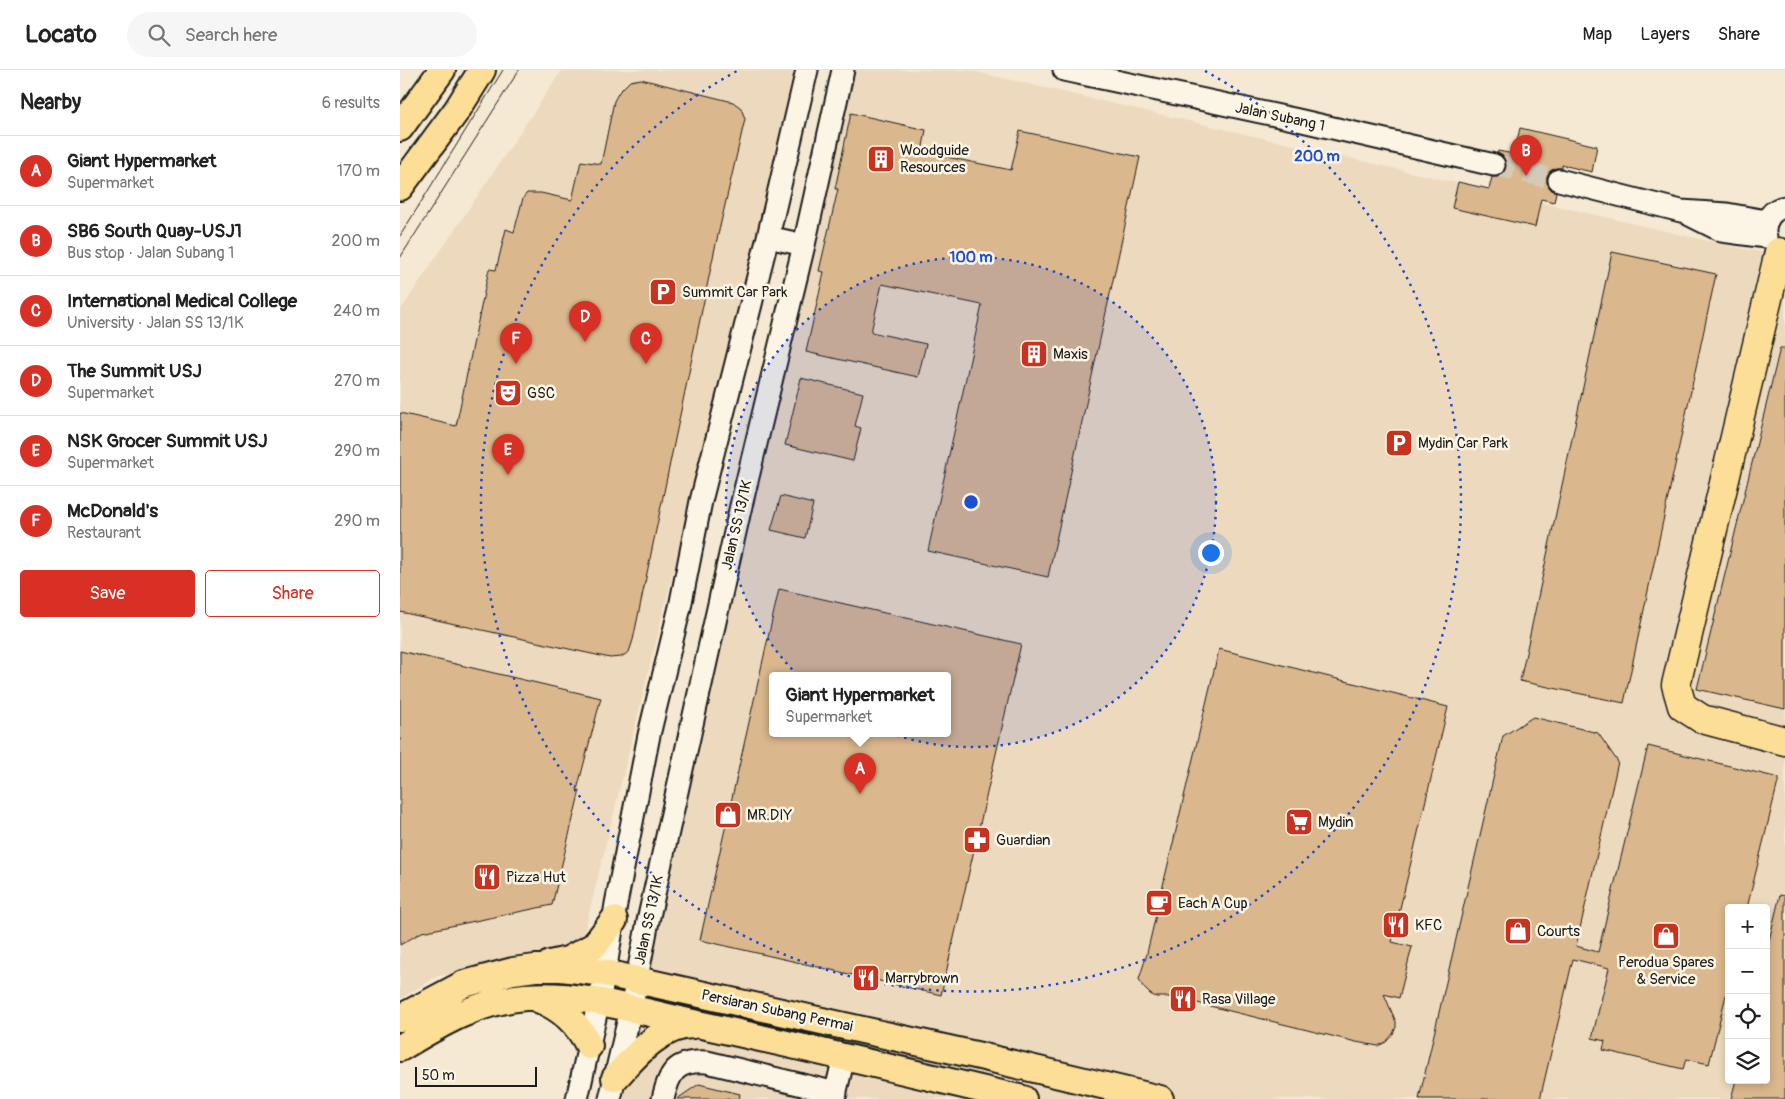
<!DOCTYPE html>
<meta charset="utf-8">
<style>
body{margin:0;font-family:Pangolin,sans-serif;background:#f6f6f6;color:#222}
.controls{position:absolute;right:15px;bottom:15px;display:grid;overflow:hidden;border-radius:5px;box-shadow:0 2px 8px #0003}
.controls button{width:45px;height:45px;display:grid;place-items:center;padding:0;border:0;border-bottom:1px solid #e0e0e0;background:#fff;color:#222;font:25px sans-serif}
.scale{position:absolute;left:15px;bottom:12px;width:122px;box-sizing:border-box;padding-left:5px;border:2px solid #1c1c1c;border-top:0;font-size:14px;line-height:18px;white-space:nowrap;color:#1c1c1c;-webkit-text-stroke:4px #fcf5e5;paint-order:stroke}
.you{position:absolute;left:810px;top:482px;width:18px;height:18px;margin:-12px;border:4px solid #fff;border-radius:50%;background:#1a73e8;box-shadow:0 0 0 8px #1a73e833}
.badge{display:grid;place-items:center;width:32px;height:32px;border-radius:50%;background:#d93025;color:#fff;font-size:16px;font-weight:700}
.pin{position:absolute;translate:-50% -41px;filter:drop-shadow(0 1px 2px #0008)}
.pin::after{content:'';position:absolute;top:26px;width:18px;height:15px;background:inherit;clip-path:polygon(0 0,100% 0,50% 100%)}
.popup{position:absolute;left:369px;top:602px;width:182px;height:65px;box-sizing:border-box;display:grid;place-content:center;border-radius:5px;background:#fff;filter:drop-shadow(0 1px 4px #0005);font-size:16px;white-space:nowrap;color:#767676}
.popup b{font-size:19px;color:#222}
.popup::after{content:'';position:absolute;left:50%;top:100%;margin-left:-10px;border:10px solid transparent;border-top-color:#fff}
.list{margin:0;padding:0;list-style:none}
h2{display:flex;justify-content:space-between;align-items:center;height:65px;margin:0;padding:0 20px;font-size:21px}
h2 small{font-size:16px;font-weight:400;color:#767676}
.list li{display:grid;grid-template-columns:32px 1fr auto;gap:15px;align-items:center;box-sizing:border-box;height:70px;padding:0 20px;border-top:1px solid #e0e0e0}
.list b{display:block;font-size:19px;white-space:nowrap}
.list p{margin:0;font-size:16px;white-space:nowrap;color:#767676}
.list em{font-size:16px;font-style:normal;color:#767676}
.actions{display:flex;gap:10px;padding:15px 20px}
.actions a{flex:1;padding:11px 0;border:1px solid #d93025;border-radius:5px;text-align:center;font-size:18px;color:#d93025}
.actions .main{background:#d93025;color:#fff}
.icon{flex:none;width:28px;height:28px;fill:none;stroke:currentColor;stroke-width:2;stroke-linecap:round;stroke-linejoin:round}
.map{position:relative;flex:none;width:1385px;height:1029px;overflow:hidden}
header{display:flex;align-items:center;gap:30px;box-sizing:border-box;height:70px;padding:0 25px;background:#fff;border-bottom:1px solid #e0e0e0}
header strong{font-size:24px}
nav{display:flex;gap:28px;margin-inline-start:auto;font-size:18px}
.search{width:350px;height:45px;background:#f6f6f6;display:flex;align-items:center;gap:12px;box-sizing:border-box;padding:0 18px;border-radius:28px;color:#767676;font-size:19px}
main{display:flex}
aside{flex:1;background:#fff}
.map>svg:first-child{display:block}
.built{fill:#eddabe;fill-rule:evenodd}
.building{fill:#dab78c;stroke:#1c1c1c;fill-rule:evenodd}
.lines{fill:none;stroke-linecap:round;stroke-linejoin:round}
.minor-tunnel{stroke:#d4cab8;stroke-width:21;stroke-dasharray:21 11;stroke-linecap:butt}
.minor-casing{stroke:#1c1c1c;stroke-width:25}
.major-casing{stroke:#1c1c1c;stroke-width:30}
.highway-casing{stroke:#1c1c1c;stroke-width:31}
.minor{stroke:#fcf5e5;stroke-width:21}
.major{stroke:#fcde96;stroke-width:26}
.highway{stroke:#fcde96;stroke-width:28}
.tram{stroke:#1c1c1c;stroke-width:1}
.ring{fill:none;stroke:#1d4ed8;stroke-width:2.5;stroke-dasharray:2.5 5}
.labels{text-anchor:middle;dominant-baseline:central;stroke-width:5;stroke-linejoin:round;paint-order:stroke}
.street-label{font-size:15px;fill:#1c1c1c;stroke:#fcf5e5}
.poi-label{font-size:15px;fill:#1c1c1c;stroke:#fcf5e5;text-anchor:start}
.centre{fill:#1d4ed8;stroke:#fcf5e5;stroke-width:2.5}
.ring-label{font-size:15px;text-anchor:middle;font-weight:bold;fill:#1d4ed8;stroke:#fcf5e5;stroke-width:5;stroke-linejoin:round;paint-order:stroke}
</style>
<header>
<strong>Locato</strong>
<div class="search"><svg class="icon" aria-label="search" viewBox="0 0 24 24"><circle cx="10" cy="10" r="6"/><path d="M15 15l6 6"/></svg>Search here</div>
<nav><a>Map</a><a>Layers</a><a>Share</a></nav>
</header>
<main>
<aside>
<h2>Nearby<small>6 results</small></h2>
<ul class="list">
<li><span class="badge">A</span><div><b>Giant Hypermarket</b><p>Supermarket</p></div><em>170 m</em></li>
<li><span class="badge">B</span><div><b>SB6 South Quay-USJ1</b><p>Bus stop · Jalan Subang 1</p></div><em>200 m</em></li>
<li><span class="badge">C</span><div><b>International Medical College</b><p>University · Jalan SS 13/1K</p></div><em>240 m</em></li>
<li><span class="badge">D</span><div><b>The Summit USJ</b><p>Supermarket</p></div><em>270 m</em></li>
<li><span class="badge">E</span><div><b>NSK Grocer Summit USJ</b><p>Supermarket</p></div><em>290 m</em></li>
<li><span class="badge">F</span><div><b>McDonald's</b><p>Restaurant</p></div><em>290 m</em></li>
</ul>
<div class="actions"><a class="main">Save</a><a>Share</a></div>
</aside>
<div class="map">
<svg width="1385" height="1029" viewBox="0 0 1385 1029">
<rect width="100%" height="100%" fill="#f5e9d3"/>
<filter id="ink" filterUnits="userSpaceOnUse"><feTurbulence type="fractalNoise" baseFrequency=".02" numOctaves="2"/><feDisplacementMap in="SourceGraphic" scale="10" xChannelSelector="R" yChannelSelector="G"/><feConvolveMatrix kernelMatrix="1 2 1 2 8 2 1 2 1" color-interpolation-filters="sRGB"/></filter>
<g filter="url(#ink)">
<path class="built" d="M162,0H397L179,884L38,906L0,929V241Z
M454,0H568L1339,178L1385,186V1029H214L449,2ZM372,605H548V663H372ZM1329,838H1366V1010H1329Z"/>
<path class="building" d="M241,9L333,32L341,38L345,49L315,178L233,570L229,582L221,587L210,588L0,542V343L56,356L89,199L96,200L106,159L114,162L123,128L127,123H141L172,130L181,91L201,94L214,31L219,22L230,11Z
M451,43L526,60L522,82L611,100L620,61L740,87L648,507L528,481L582,235L482,214L471,262L526,274L518,307L406,282L424,202L419,201L438,119H435Z
M1120,58L1197,76L1192,102L1162,95V98H1156L1150,101L1147,106V113L1151,119L1156,122L1154,132L1141,129L1135,157L1052,138L1058,112L1089,119L1092,107H1098L1103,103L1106,98V92L1103,86L1097,83L1098,81L1114,84Z
M1212,182L1316,204L1224,633L1120,611Z
M1380,278H1385V639L1297,619Z
M401,308L463,323L455,356L461,358L453,391L385,375Z
M381,426L413,434L405,468L371,460Z
M379,519L621,574L541,925L300,870ZM372,605H548V663H372Z
M819,579L1048,637L992,872L1012,877L999,928L984,924L996,952V957L993,964L986,972L978,976L956,972L773,927H756L750,924L743,917L739,909L746,887Z
M0,581L201,628L177,720H180L152,835L22,862L0,875Z
M1133,647L1198,663L1218,692L1176,876L1198,882L1248,676L1379,708L1347,838H1329V913L1309,994L1286,989L1283,999L1203,980L1205,971L1192,968L1209,898L1173,889L1140,1029H1019L1103,666Z
M1380,825L1385,826V1029H1331L1336,1010H1366V883Z
M299,1014L340,1024L339,1029H277Z"/>
<g class="lines">
<path class="minor-tunnel" d="M1094,95L1159,110"/>
<g class="minor-casing">
<path id="minor" d="M664,0L898,50L1094,95
M1159,110L1281,141L1327,144L1366,151
M1290,145L1322,161L1366,167
M1365,164C1364,150 1372,139 1385,137
M368,167L404,175
M177,1029L205,903L216,834L249,665L280,537L301,431L368,167L407,0
M210,1029L231,939L248,851L340,440L404,175L443,0
M263,1029C269,1002 276,990 307,992L436,1023
M434,1029L444,987"/>
</g>
<g class="major-casing">
<path id="major" d="M0,58L42,0
M0,117L57,40L82,0
M150,894L168,890L194,876L214,850
M138,929C162,938 178,953 189,976
M0,948L64,914L113,901L135,898H161L205,903L580,986L760,1029
M0,978C40,954 78,931 125,927C179,922 235,940 288,952C400,976 512,1003 623,1029
M215,1008C236,985 260,955 294,955"/>
</g>
<g class="highway-casing">
<path id="highway" d="M1379,182L1276,615L1282,636L1302,649L1385,671"/>
</g>
<use href="#minor" class="minor"/>
<use href="#major" class="major"/>
<use href="#highway" class="highway"/>
<path class="tram" d="M0,166L103,0
M0,188L119,0"/>
</g>
</g>
<circle cx="571" cy="432" r="245" fill="#1d4ed8" fill-opacity=".12"/>
<g class="ring">
<circle cx="571" cy="432" r="245"/>
<path d="M805 1A490 490 0 1 1 337 1"/>
</g>
<defs>
<g id="building-square" transform="scale(1.4375)"><rect x="-9" y="-9" width="18" height="18" rx="4" fill="#c8321e" stroke="#fcf5e5"/><path d="M-4-6H4V6H1V3H-1V6H-4ZM-2.5-4.3h1.7v1.8h-1.7ZM.8-4.3h1.7v1.8H.8ZM-2.5-1h1.7V.8h-1.7ZM.8-1h1.7V.8H.8Z" fill="#fff"/></g>
<g id="parking-square" transform="scale(1.4375)"><rect x="-9" y="-9" width="18" height="18" rx="4" fill="#c8321e" stroke="#fcf5e5"/><path d="M-3.5-5.5H1a3.5 3.5 0 0 1 0 7H-1V5.5H-3.5ZM-1-3.4V-.6H.8a1.4 1.4 0 0 0 0-2.8Z" fill="#fff"/></g>
<g id="theatre-square" transform="scale(1.4375)"><rect x="-9" y="-9" width="18" height="18" rx="4" fill="#c8321e" stroke="#fcf5e5"/><path d="M-5-5.5Q0-4 5-5.5V0Q5 5 0 6Q-5 5-5 0ZM-3.3-2.5H-1v1.5H-3.3ZM1-2.5H3.3v1.5H1ZM-2.8 1Q0 5.5 2.8 1Z" fill="#fff"/></g>
<g id="shop-square" transform="scale(1.4375)"><rect x="-9" y="-9" width="18" height="18" rx="4" fill="#c8321e" stroke="#fcf5e5"/><path d="M-5-2.5h2.3a2.7 3.5 0 0 1 5.4 0H5L5.5 6h-11ZM-1.5-2.5h3a1.5 2.3 0 0 0-3 0Z" fill="#fff"/></g>
<g id="supermarket-square" transform="scale(1.4375)"><rect x="-9" y="-9" width="18" height="18" rx="4" fill="#c8321e" stroke="#fcf5e5"/><path d="M-6-5.5h2.5l.6 2H6L4.5 2H-2.5L-4.4-4H-6ZM-1.5 3.2a1.3 1.3 0 1 0 .1 0ZM3 3.2a1.3 1.3 0 1 0 .1 0Z" fill="#fff"/></g>
<g id="pharmacy-square" transform="scale(1.4375)"><rect x="-9" y="-9" width="18" height="18" rx="4" fill="#c8321e" stroke="#fcf5e5"/><path d="M-2-6h4v4h4v4h-4v4h-4v-4h-4v-4h4Z" fill="#fff"/></g>
<g id="restaurant-square" transform="scale(1.4375)"><rect x="-9" y="-9" width="18" height="18" rx="4" fill="#c8321e" stroke="#fcf5e5"/><path d="M-5-6h1v4h1v-4h1v4h1v-4h1v5L-1.5 .5V6h-2V.5L-5-1ZM5-6V6H3V1.5H1.5Q1.5-4 5-6Z" fill="#fff"/></g>
<g id="cafe-square" transform="scale(1.4375)"><rect x="-9" y="-9" width="18" height="18" rx="4" fill="#c8321e" stroke="#fcf5e5"/><path d="M-5.5-4.5H6V0H3Q3 3.5 0 3.5H-2.5Q-5.5 3.5-5.5 0ZM3-3.2v2h1.7v-2ZM-6 4.5H4V6H-6Z" fill="#fff"/></g>
</defs>
<g fill-rule="evenodd">
<use href="#building-square" x="481" y="89"/>
<use href="#parking-square" x="263" y="222"/>
<use href="#building-square" x="634" y="284"/>
<use href="#theatre-square" x="108" y="323"/>
<use href="#parking-square" x="999" y="373"/>
<use href="#shop-square" x="328" y="745"/>
<use href="#supermarket-square" x="899" y="752"/>
<use href="#pharmacy-square" x="577" y="770"/>
<use href="#restaurant-square" x="87" y="807"/>
<use href="#cafe-square" x="759" y="833"/>
<use href="#restaurant-square" x="996" y="855"/>
<use href="#shop-square" x="1118" y="861"/>
<use href="#shop-square" x="1266" y="866"/>
<use href="#restaurant-square" x="466" y="908"/>
<use href="#restaurant-square" x="783" y="929"/>
</g>
<g class="labels">
<g class="street-label">
<text transform="translate(880 47) rotate(12)">Jalan Subang 1</text>
<text transform="translate(337 455) rotate(-77)">Jalan SS 13/1K</text>
<text transform="translate(249 850) rotate(-78)">Jalan SS 13/1K</text>
<text transform="translate(377 941) rotate(12)">Persiaran Subang Permai</text>
</g>
<g class="poi-label">
<text x="500" y="80">Woodguide<tspan x="500" dy="17">Resources</tspan></text>
<text x="282" y="222">Summit Car Park</text>
<text x="653" y="284">Maxis</text>
<text x="127" y="323">GSC</text>
<text x="1018" y="373">Mydin Car Park</text>
<text x="347" y="745">MR.DIY</text>
<text x="918" y="752">Mydin</text>
<text x="596" y="770">Guardian</text>
<text x="106" y="807">Pizza Hut</text>
<text x="778" y="833">Each A Cup</text>
<text x="1015" y="855">KFC</text>
<text x="1137" y="861">Courts</text>
<text x="1266" y="892" text-anchor="middle">Perodua Spares<tspan x="1266" dy="17">&amp; Service</tspan></text>
<text x="485" y="908">Marrybrown</text>
<text x="802" y="929">Rasa Village</text>
</g>
</g>
<circle cx="571" cy="432" r="8" class="centre"/>
<g class="ring-label">
<text x="917" y="91">200 m</text>
<text x="571" y="192">100 m</text>
</g>
</svg>
<div class="controls">
<button>+</button>
<button>−</button>
<button><svg class="icon" aria-label="locate" viewBox="0 0 24 24"><circle cx="12" cy="12" r="6"/><path d="M12 2v4M12 18v4M2 12h4M18 12h4"/></svg></button>
<button><svg class="icon" aria-label="layers" viewBox="0 0 24 24"><path d="M12 4l9 5-9 5-9-5zM3 14l9 5 9-5"/></svg></button>
</div>
<div class="scale">50 m</div>
<div class="you"></div>
<div class="pin badge" style="left:460px;top:724px">A</div>
<div class="popup"><b>Giant Hypermarket</b>Supermarket</div>
<div class="pin badge" style="left:1126px;top:106px">B</div>
<div class="pin badge" style="left:246px;top:294px">C</div>
<div class="pin badge" style="left:185px;top:272px">D</div>
<div class="pin badge" style="left:108px;top:405px">E</div>
<div class="pin badge" style="left:116px;top:294px">F</div>
</div>
</main>
